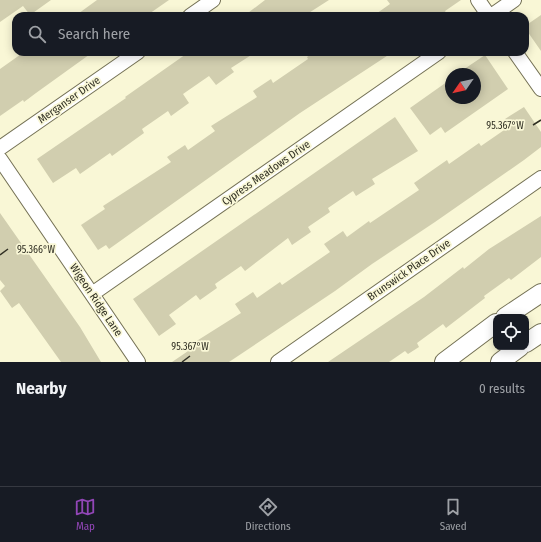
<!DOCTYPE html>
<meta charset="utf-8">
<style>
body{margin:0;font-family:"Fira Sans Condensed",sans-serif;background:#242831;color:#f1f3f6}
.controls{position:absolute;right:12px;bottom:12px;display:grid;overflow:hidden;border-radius:8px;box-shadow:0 2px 10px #0003}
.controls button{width:36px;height:36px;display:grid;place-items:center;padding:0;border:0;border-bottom:1px solid #363941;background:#171b24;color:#f1f3f6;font:20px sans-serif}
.compass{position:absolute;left:445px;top:68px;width:36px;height:36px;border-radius:50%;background:#171b24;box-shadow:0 2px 10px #0003;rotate:236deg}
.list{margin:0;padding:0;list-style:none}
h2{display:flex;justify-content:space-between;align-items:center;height:52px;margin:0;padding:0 16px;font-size:17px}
h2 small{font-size:13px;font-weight:400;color:#9ea1a6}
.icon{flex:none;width:22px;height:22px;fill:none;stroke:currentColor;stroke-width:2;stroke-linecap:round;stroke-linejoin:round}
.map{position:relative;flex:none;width:541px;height:362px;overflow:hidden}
.search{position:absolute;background:#171b24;box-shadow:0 2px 10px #0003;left:12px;right:12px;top:12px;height:44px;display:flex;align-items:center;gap:10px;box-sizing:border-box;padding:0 14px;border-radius:12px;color:#9ea1a6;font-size:15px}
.sheet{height:124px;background:#171b24}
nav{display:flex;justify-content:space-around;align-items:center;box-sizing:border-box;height:56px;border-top:1px solid #363941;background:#171b24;font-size:11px;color:#9ea1a6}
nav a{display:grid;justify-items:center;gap:2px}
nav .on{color:#9246b7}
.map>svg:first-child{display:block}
.building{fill:#d1ceaf}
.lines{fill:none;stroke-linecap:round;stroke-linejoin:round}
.minor-casing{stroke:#747155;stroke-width:16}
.major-casing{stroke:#747155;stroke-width:20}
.minor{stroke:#fff;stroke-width:14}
.major{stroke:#fff;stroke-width:18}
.ticks{fill:none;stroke:#313024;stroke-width:1.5}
.labels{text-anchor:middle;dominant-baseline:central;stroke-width:3.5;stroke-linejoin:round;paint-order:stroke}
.street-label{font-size:11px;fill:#313024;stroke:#f9f7d6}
.ticks-label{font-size:10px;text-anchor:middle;fill:#313024;stroke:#f9f7d6;stroke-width:3.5;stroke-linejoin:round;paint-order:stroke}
</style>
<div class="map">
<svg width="541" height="362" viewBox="0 0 541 362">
<rect width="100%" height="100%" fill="#f9f7d6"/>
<path class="building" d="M0,0H51L30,15L23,6L0,22Z
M97,0H169L146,16H75Z
M265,0H329L304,16H244Z
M387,0H461L445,11L448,16H373L390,4Z
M541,15V51L525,28V26Z
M24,52H93L36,93L24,102L23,100L0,116V69Z
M189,52H256L231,68L234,72L216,85L209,76L183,94L189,103L171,116L168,111L142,129L144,133L112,156L110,153L80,174L76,168L53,183L37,159L126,98L125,97Z
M314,52H393L300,113L109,249L106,245L98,250L81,225L105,209L103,206L171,162L167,157L185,145L188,150L215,131L211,126L257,97L253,91L271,79L273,83L308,59L307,57Z
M485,55L508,89L445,133L441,127L430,135L410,108L451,79V98H475V74H457Z
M524,107L541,132V147L524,160L435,222L372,264L335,291L229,362H172L197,345L195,342L241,313L235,304L253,292L257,298L280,282L282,285L330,252L324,244L343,231L347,237L369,221L370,223L419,190L414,183L447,160L449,164L479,143L481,146L510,126L505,119Z
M395,117L418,151L372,179L375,184L356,196L353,191L328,208L330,212L308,227L311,232L292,245L288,238L245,271L241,266L215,284L217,288L200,300L196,295L169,315L176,324L159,336L133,299Z
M0,213L80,327L101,362H61L19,303L12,308L0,291L5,286L0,280Z
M541,216V257L511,280L509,278L484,296L485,298L446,328L443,324L417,343L419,347L408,354L405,351L389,362H328L424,297L463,267L464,269L489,249Z"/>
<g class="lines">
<g class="minor-casing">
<path id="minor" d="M478,0L489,16
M190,16L213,0
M491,16L514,0
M515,52L541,89
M0,148L138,52
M0,159L138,362
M92,294L439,52
M278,362L541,178"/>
</g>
<g class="major-casing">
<path id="major" d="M505,317L541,293
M526,343L541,333
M444,362L496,323
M500,362L520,347"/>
</g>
<use href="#minor" class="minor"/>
<use href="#major" class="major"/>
</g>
<path class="ticks" d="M533,125L541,120M0,255L8,249M182,362L190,356"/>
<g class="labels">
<g class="street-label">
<text transform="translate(69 100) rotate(-35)">Merganser Drive</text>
<text transform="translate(266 173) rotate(-35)">Cypress Meadows Drive</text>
<text transform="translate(409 270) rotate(-35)">Brunswick Place Drive</text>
<text transform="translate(96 300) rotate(56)">Wigeon Ridge Lane</text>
</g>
</g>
<g class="ticks-label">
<text x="505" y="129">95.367°W</text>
<text x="36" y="253">95.366°W</text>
<text x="190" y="350">95.367°W</text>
</g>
</svg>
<div class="controls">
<button><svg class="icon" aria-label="locate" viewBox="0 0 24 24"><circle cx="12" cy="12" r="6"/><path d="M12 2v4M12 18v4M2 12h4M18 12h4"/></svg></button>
</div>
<svg class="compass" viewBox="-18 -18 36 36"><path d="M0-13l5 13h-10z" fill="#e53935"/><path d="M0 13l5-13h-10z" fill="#9ea1a6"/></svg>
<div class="search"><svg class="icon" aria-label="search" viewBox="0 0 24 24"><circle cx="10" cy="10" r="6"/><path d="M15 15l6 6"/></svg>Search here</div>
</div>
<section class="sheet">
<h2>Nearby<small>0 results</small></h2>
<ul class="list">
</ul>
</section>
<nav>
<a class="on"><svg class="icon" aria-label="map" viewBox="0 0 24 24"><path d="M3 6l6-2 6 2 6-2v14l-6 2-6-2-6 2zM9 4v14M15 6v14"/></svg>Map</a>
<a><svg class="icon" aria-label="directions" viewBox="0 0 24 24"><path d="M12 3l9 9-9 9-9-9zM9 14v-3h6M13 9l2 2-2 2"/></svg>Directions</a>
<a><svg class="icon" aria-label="saved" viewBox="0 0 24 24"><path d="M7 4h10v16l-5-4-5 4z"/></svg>Saved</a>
</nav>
